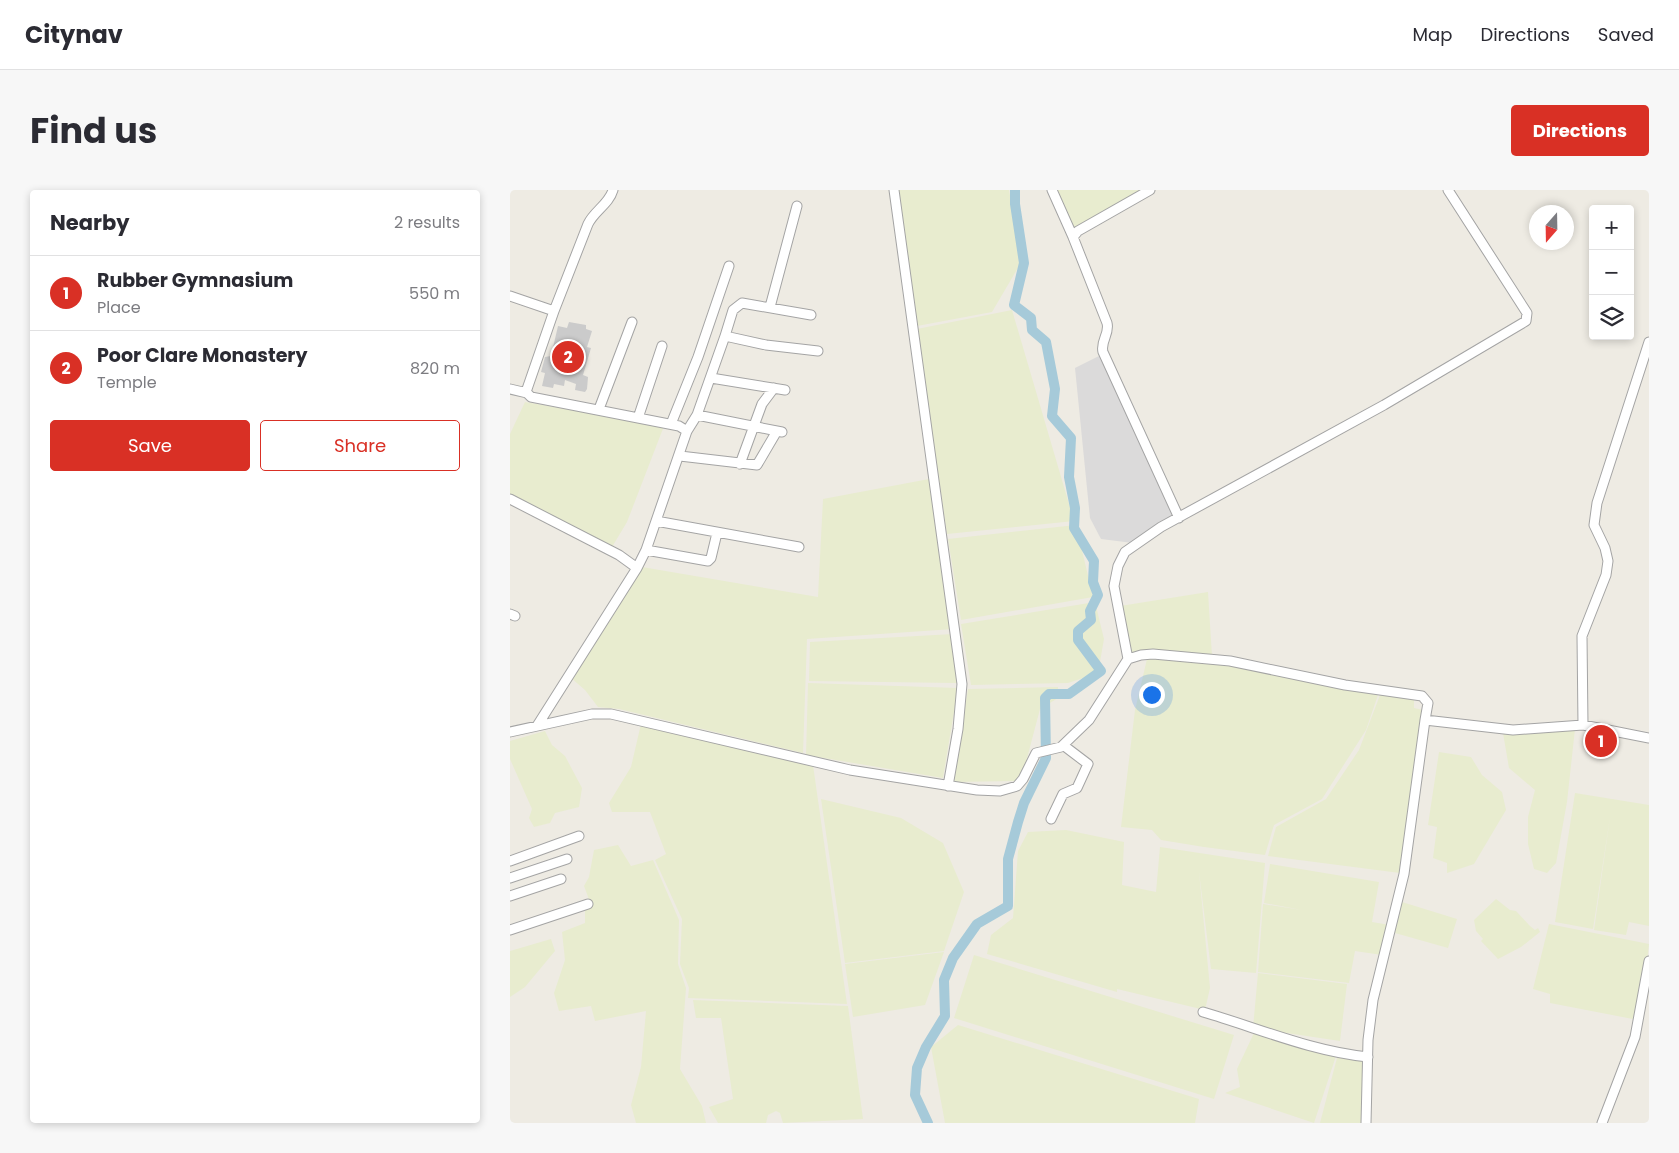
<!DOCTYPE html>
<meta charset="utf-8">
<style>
body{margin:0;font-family:Poppins,sans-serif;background:#f7f7f7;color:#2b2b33}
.controls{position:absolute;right:15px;top:15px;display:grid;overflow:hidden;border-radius:5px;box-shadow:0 2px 8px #0003}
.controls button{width:45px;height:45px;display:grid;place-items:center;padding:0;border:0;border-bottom:1px solid #e1e1e2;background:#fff;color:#2b2b33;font:25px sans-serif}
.compass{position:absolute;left:1019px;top:15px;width:45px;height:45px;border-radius:50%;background:#fff;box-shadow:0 2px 8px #0003;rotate:200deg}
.you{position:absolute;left:641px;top:504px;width:18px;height:18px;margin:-12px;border:4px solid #fff;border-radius:50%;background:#1a73e8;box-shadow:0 0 0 8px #1a73e833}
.badge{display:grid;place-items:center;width:32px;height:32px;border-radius:50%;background:#d93025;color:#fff;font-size:16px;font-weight:700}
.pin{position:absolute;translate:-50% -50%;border:2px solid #fff;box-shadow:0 1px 5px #0006}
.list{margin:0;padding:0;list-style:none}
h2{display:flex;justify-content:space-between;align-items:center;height:65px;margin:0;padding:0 20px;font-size:21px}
h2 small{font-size:16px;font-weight:400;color:#7c7c81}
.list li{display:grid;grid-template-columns:32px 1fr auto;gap:15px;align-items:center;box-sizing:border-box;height:75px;padding:0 20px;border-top:1px solid #e1e1e2}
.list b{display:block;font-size:19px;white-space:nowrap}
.list p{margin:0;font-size:16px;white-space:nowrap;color:#7c7c81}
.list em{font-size:16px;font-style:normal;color:#7c7c81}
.actions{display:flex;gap:10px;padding:15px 20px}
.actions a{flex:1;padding:11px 0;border:1px solid #d93025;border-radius:5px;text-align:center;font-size:18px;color:#d93025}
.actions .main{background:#d93025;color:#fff}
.icon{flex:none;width:28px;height:28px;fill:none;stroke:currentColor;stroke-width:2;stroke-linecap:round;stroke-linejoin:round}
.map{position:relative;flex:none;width:1139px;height:933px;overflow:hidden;border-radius:5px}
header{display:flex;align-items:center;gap:30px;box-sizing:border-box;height:70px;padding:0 25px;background:#fff;border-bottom:1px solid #e1e1e2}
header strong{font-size:24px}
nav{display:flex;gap:28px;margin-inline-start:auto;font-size:18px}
.intro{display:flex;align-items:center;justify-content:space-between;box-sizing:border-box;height:120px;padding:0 30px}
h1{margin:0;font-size:35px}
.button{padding:12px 22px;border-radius:5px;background:#d93025;color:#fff;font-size:18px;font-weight:700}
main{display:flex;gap:30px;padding:0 30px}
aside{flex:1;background:#fff;border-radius:5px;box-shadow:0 2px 8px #0003}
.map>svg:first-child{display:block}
.residential{fill:#dbdada}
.religious{fill:#cbcbcb}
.farmland{fill:#e8eccf}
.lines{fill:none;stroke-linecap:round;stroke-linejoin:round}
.river{stroke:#a6cad9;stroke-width:10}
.minor-casing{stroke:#a4a4a4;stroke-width:11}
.minor{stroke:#fff;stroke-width:9}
</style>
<header>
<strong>Citynav</strong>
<nav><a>Map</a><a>Directions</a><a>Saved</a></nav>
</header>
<div class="intro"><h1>Find us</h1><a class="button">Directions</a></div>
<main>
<aside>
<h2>Nearby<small>2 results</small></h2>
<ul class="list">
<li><span class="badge">1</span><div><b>Rubber Gymnasium</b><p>Place</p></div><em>550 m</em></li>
<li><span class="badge">2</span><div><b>Poor Clare Monastery</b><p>Temple</p></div><em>820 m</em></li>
</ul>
<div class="actions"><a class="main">Save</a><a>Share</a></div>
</aside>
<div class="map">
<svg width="1139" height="933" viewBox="0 0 1139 933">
<rect width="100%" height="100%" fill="#eeebe3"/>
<path class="residential" d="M591,165L665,327L623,353L591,349L580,328L565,178Z"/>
<path class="religious" d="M59,132L76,135V139L82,141L77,157L81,158L73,185L78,187L77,199L75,202L65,200L66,194L55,190L54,196L44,194L43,198L32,196L35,183L31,182L35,167L41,166L48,136L57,138Z"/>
<path class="farmland" d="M386,0H499L512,71L482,122L407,136Z
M546,0H634L563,41Z
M502,120L564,331L437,344L407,139Z
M15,212L154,236L117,332L102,357L0,305V244Z
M419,289L443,439L297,449L293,563L109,519L88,517L75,500L60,487L132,377L308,407L313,309Z
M566,335L583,407L451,430L438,349Z
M698,402L702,466L620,465L610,416Z
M585,412L594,449L588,483L558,493L461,495L451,434Z
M443,444L447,493L299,491L300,452Z
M637,469H658L731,477L868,505L856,540L812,609L764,635L755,665L694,657L651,650L642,640L611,637L625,520Z
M298,493L448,498L433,588L296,565Z
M548,497V508L530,519L515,576L506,591L443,592L458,499Z
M870,505L904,508V518L913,520L906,558L890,683L758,666L766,637L816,609L849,560Z
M131,534L303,575L337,814L178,808L179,798L170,774L172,729L145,670L156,664L140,622H102L99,613L121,577Z
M1065,539L1057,612L1046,673L1037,683L1024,679L1018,654V627L1025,600L999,578L993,543L1034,542Z
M35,541L42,555L55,566L72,598L69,617L45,623L40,633L24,637L19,628L22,619L0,569V551Z
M929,562L961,567L972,585L992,602L996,620L964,674L937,683V673L923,668L927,637L918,635Z
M1065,603L1139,615V736L1119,732L1116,745L1084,740L1100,627L1083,739L1045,732Z
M311,609L391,628L433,653L454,702L434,761L335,773Z
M556,640L614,652L612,695L646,702L650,657L755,673L746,783L701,779L689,682L700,798L695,820L607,799V802L477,764L481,745L503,728L508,661L518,642Z
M108,655L121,676L143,670L169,730L168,774L176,798L170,879L192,916L196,933H126L121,915L131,877L136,821L85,831L81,816L49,821L44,803L55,770L52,742L75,733V717L80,712L74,696L79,687L84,660Z
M760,674L869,692L862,732L880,735L872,765L845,761L839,793L748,782L753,714L792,720L754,713Z
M986,709L1000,720L1006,721L1020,736L1025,740L1028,738L1030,742L1011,757L988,769L971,751L973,749L966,741L964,730Z
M892,712L947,729L938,758L885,743Z
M1039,734L1139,754L1132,814L1128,830L1040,813V804L1023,799Z
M41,749L45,761L15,797L0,807V761Z
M434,762L415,815L343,827L335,774Z
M464,765L724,845L704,909L444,828Z
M748,783L837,794L830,851L743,838Z
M183,810L338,816L353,929L273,933L270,923L266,921L258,925L256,933H208L199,917L223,909L211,828H186Z
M448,835L689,909L685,933H435L421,857Z
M744,843L826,866L804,933L715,903L730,897L727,879Z
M828,864L853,869L851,933H810Z"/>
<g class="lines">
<path class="river" d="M418,933L405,905L407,878L416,857L435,826L434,790L443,768L467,734L498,716V669L508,632L514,613L536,568L535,508L539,504H559L591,481L568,450V441L581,430L580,421L588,405L583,392L584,371L564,338L565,318L559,287L561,248L542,226L545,199L536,152L522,140L521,128L504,115L514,73L505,14V0"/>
<g class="minor-casing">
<path id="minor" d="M103,0C99,14 84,21 78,34L44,121L16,202L21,207L169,236L177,241
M384,0L452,494L448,539L438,596
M542,0L563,47
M640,0L568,41L563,47L597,133C600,144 590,151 593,162L669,328
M0,106L44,121
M260,117L287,16
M301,125L232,113L223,120L215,146L256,155L308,161
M201,188L275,200
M0,199L17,203
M89,219L122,132
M187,225L272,242
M128,228L152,156
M161,234L188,167L219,76
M170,266L247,275L267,241
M230,274L252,214L264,198
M0,309L109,365L127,378
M146,331L289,357
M136,360L198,371L201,368L207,343
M0,424L5,426
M618,469L604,396L608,376L615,362L651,337L874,215L1016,131L1017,123L938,0
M1073,535L1072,446L1096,385L1098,371L1095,358L1084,335L1087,313L1139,152
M27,536L127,378L136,360L177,241L187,225L215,146
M0,542L82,524H101L340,580L467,600L490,601L507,596L513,589L526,563L551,557L579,530L618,469L631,465L643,464L720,471L835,495L912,506L918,513L915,530L1003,540L1073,535L1139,548
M541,629L553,604L567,598L578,574L553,555
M0,671L69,646
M0,688L57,669
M0,706L51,689
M0,740L78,714
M693,822C748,838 800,861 858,867
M856,933L858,850L863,810L894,684L915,530
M1092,933L1125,847L1139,771"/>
</g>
<use href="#minor" class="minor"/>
</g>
</svg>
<div class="controls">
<button>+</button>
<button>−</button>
<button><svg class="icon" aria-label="layers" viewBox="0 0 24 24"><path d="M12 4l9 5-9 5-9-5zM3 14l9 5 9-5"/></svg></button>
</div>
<svg class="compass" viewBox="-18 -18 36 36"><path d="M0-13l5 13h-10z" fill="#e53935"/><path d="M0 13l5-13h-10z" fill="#7c7c81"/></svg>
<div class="you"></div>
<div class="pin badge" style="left:1091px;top:551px">1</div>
<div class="pin badge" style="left:58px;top:167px">2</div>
</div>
</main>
